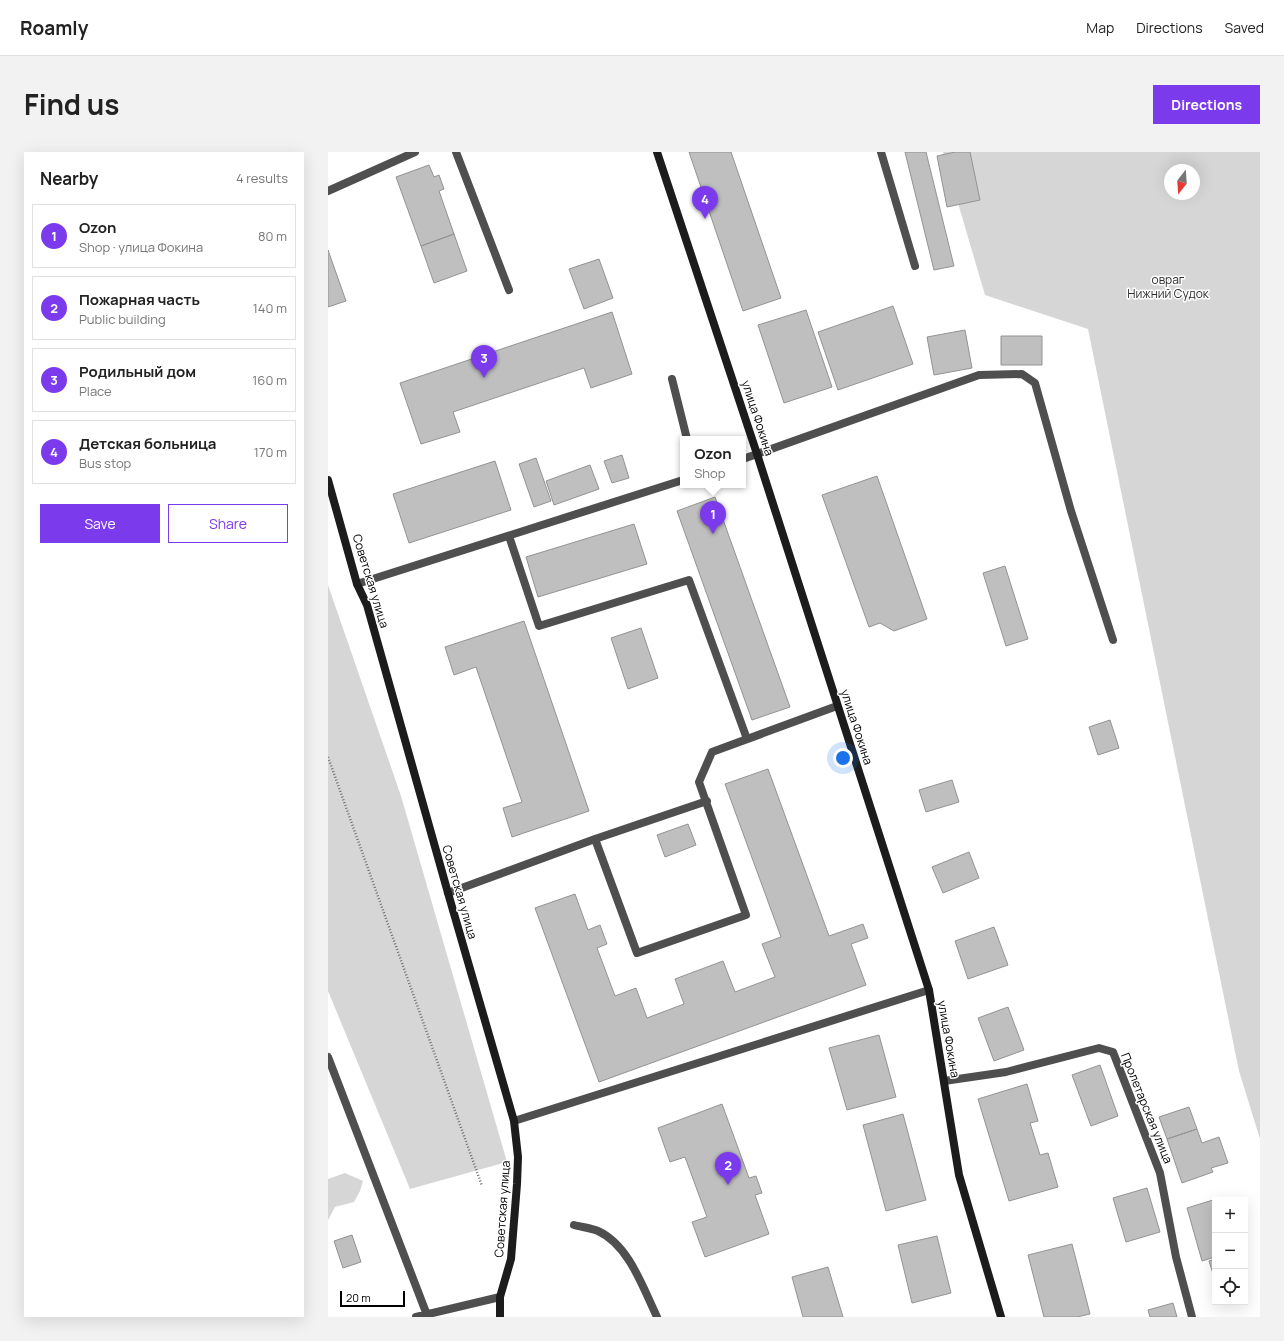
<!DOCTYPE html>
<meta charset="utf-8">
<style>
body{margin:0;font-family:Manrope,sans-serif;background:#f2f2f2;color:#222}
.controls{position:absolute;right:12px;bottom:12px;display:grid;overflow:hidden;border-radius:0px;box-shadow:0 4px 16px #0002}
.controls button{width:36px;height:36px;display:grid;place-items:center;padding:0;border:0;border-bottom:1px solid #e0e0e0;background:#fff;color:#222;font:20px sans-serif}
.compass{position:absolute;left:836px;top:12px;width:36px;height:36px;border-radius:50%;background:#fff;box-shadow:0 4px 16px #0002;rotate:197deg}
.scale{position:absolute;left:12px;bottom:10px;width:65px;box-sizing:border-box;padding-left:4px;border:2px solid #000;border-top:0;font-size:11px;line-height:14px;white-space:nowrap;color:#000;-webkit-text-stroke:3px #fff;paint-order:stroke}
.you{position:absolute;left:515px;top:606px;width:14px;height:14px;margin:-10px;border:3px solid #fff;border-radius:50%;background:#1a73e8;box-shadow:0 0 0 6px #1a73e833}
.badge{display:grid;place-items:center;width:26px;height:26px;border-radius:50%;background:#7c3aed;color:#fff;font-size:13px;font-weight:700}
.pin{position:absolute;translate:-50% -33px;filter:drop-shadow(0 1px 2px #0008)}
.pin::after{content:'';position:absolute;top:21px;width:14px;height:12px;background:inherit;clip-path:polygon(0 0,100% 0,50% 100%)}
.popup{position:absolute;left:352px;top:284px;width:66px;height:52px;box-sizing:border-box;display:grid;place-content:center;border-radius:0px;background:#fff;filter:drop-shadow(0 1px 3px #0005);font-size:13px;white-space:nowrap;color:#767676}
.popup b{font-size:15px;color:#222}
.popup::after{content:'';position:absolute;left:50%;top:100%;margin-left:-8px;border:8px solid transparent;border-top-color:#fff}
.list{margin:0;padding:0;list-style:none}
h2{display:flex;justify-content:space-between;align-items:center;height:52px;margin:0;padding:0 16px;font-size:17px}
h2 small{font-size:13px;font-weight:400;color:#767676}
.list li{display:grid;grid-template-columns:26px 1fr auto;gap:12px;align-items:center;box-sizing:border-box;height:64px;margin:0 8px 8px;padding:0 8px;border:1px solid #e0e0e0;border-radius:0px}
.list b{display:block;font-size:15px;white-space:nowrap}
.list p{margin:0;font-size:13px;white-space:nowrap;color:#767676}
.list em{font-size:13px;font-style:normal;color:#767676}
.actions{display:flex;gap:8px;padding:12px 16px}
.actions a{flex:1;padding:9px 0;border:1px solid #7c3aed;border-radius:0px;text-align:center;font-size:14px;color:#7c3aed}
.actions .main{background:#7c3aed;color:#fff}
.icon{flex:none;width:22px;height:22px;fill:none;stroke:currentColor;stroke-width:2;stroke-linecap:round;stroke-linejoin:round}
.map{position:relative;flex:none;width:932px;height:1165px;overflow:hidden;border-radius:0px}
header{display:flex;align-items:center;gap:24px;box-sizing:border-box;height:56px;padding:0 20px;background:#fff;border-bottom:1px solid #e0e0e0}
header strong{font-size:19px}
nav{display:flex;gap:22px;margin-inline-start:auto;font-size:14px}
.intro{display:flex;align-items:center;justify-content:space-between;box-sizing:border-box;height:96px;padding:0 24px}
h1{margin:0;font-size:28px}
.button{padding:10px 18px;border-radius:0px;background:#7c3aed;color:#fff;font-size:14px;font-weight:700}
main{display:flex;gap:24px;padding:0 24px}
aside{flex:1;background:#fff;border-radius:0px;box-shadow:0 4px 16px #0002}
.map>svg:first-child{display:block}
.green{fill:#d6d6d6;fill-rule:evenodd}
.building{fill:#bfbfbf;stroke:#939393}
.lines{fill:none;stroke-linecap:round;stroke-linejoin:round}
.path{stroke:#717171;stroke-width:2.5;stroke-dasharray:1 2;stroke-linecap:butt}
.service{stroke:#4f4f4f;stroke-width:8}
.minor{stroke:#4f4f4f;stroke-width:8}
.secondary{stroke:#1c1c1c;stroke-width:8}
.labels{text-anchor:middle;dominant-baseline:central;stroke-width:3;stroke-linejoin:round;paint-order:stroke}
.park-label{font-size:12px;fill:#2d2d2d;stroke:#fff}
.street-label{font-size:12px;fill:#000;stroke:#fff}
</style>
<header>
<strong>Roamly</strong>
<nav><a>Map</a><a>Directions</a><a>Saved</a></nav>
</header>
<div class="intro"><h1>Find us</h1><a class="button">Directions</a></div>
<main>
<aside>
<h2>Nearby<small>4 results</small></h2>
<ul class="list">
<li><span class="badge">1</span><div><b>Ozon</b><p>Shop · улица Фокина</p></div><em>80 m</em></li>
<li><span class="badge">2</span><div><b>Пожарная часть</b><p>Public building</p></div><em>140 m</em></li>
<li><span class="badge">3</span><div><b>Родильный дом</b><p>Place</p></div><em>160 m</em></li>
<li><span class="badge">4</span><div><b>Детская больница</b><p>Bus stop</p></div><em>170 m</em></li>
</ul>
<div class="actions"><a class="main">Save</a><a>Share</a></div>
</aside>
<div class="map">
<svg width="932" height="1165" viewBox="0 0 932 1165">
<rect width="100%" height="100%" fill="#fff"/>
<path class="green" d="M615,0H932V987L911,919L760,177L657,143ZM842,18H866V42H842Z
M0,433L73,644L179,1010L82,1037L0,839Z
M17,1021L35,1029L32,1039L26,1050L7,1055L0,1068V1027Z"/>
<path class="building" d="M361,0H403L453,146L415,159Z
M577,0H598L626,114L606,118Z
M627,0H642L652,48L619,55L609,4Z
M101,13L106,25L111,23L116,37L111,39L126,82L93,94L68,25Z
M126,82L139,119L106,131L93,94Z
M0,98L18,149L0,155Z
M271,107L285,146L256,157L241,117Z
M565,154L585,212L510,238L490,180Z
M478,158L504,235L456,251L430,173Z
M284,160L304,222L263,236L256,216L125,260L132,280L93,292L72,231Z
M637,178L644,216L606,223L599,185Z
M673,184H714V213H673Z
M294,303L301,326L284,331L276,309Z
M208,306L223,349L206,355L191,312Z
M167,309L183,358L81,391L65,342Z
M262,313L271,337L226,353L218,329Z
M549,324L599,467L566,479L552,471L541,475L494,343Z
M387,345L462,555L424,568L349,359Z
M306,372L319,412L210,445L198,405Z
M677,414L700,487L678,494L655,421Z
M196,469L261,659L184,685L175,656L194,650L148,515L126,523L117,495Z
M313,476L330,526L300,537L283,486Z
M782,568L791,596L770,603L761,575Z
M440,617L501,784L535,772L540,786L523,792L538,833L271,930L207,756L247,742L260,778L272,773L279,792L269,796L287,844L308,836L319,866L356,852L347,827L395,809L407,840L447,825L434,792L453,785L397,632Z
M624,628L631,650L598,660L591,638Z
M360,672L368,693L337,705L329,683Z
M641,700L651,726L615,741L604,715Z
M666,775L680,813L640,827L627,789Z
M680,855L696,898L666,909L650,866Z
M551,883L568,945L519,958L501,896Z
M772,913L790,964L763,974L744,923Z
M699,932L710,969L702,971L712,1003L720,1001L730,1035L681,1049L650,947Z
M394,952L421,1026L428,1024L434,1041L427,1043L441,1082L377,1105L364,1070L379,1065L357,1005L342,1010L330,976Z
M861,955L869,977L839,987L831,965Z
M575,962L598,1048L558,1059L535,973Z
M869,977L874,991L891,985L900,1011L883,1016L885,1020L854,1031L839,987Z
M819,1036L832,1080L798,1090L785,1046Z
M885,1048L887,1055V1105L874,1109L859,1056Z
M24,1083L33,1110L15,1116L6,1089Z
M609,1084L623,1141L584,1151L570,1093Z
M744,1092L762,1162L749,1165H716L700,1103Z
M887,1107V1125H886L881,1109Z
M500,1115L515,1165H475L464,1125Z
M845,1151L849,1165H822L820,1158Z"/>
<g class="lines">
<path class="path" d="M0,605L154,1034"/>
<path class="service" d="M128,0L181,138
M553,0L587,114
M0,39L87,0
M344,227L359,287
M415,307L651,223L694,222L707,231L743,359L785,488
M181,384L211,474L361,428L419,587
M29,432L355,328
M267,687L379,649
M120,741L267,687L309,801L418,763L371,630L384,600L509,554
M0,905L99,1163
M186,969L601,838
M246,1073C253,1075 263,1076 270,1079C301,1093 315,1136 329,1165
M88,1165L172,1145"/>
<path class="minor" d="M616,929L678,920L771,896L785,900L832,1021L848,1105L864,1165"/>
<path class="secondary" d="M329,0L429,302L601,838L631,1023L673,1165
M0,328L29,432L39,453L120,741L186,969L190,1005L189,1032L183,1107L172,1145V1165"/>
</g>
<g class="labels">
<g class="park-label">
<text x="840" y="127">овраг<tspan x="840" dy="14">Нижний Судок</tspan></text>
</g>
<g class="street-label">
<text transform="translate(430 266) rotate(72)">улица Фокина</text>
<text transform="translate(43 429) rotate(73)">Советская улица</text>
<text transform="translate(529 575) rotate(72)">улица Фокина</text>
<text transform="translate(132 740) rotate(74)">Советская улица</text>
<text transform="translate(621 887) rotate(80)">улица Фокина</text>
<text transform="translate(819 956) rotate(68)">Пролетарская улица</text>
<text transform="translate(174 1057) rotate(-86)">Советская улица</text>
</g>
</g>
</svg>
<div class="controls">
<button>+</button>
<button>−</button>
<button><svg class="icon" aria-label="locate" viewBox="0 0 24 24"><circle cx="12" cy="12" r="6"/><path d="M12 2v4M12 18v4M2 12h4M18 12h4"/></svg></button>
</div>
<svg class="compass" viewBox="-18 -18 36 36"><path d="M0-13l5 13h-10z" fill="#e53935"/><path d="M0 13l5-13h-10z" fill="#767676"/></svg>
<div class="scale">20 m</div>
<div class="you"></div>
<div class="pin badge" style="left:385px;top:382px">1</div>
<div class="popup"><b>Ozon</b>Shop</div>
<div class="pin badge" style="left:400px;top:1033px">2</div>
<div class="pin badge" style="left:156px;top:226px">3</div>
<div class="pin badge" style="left:377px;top:67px">4</div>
</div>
</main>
